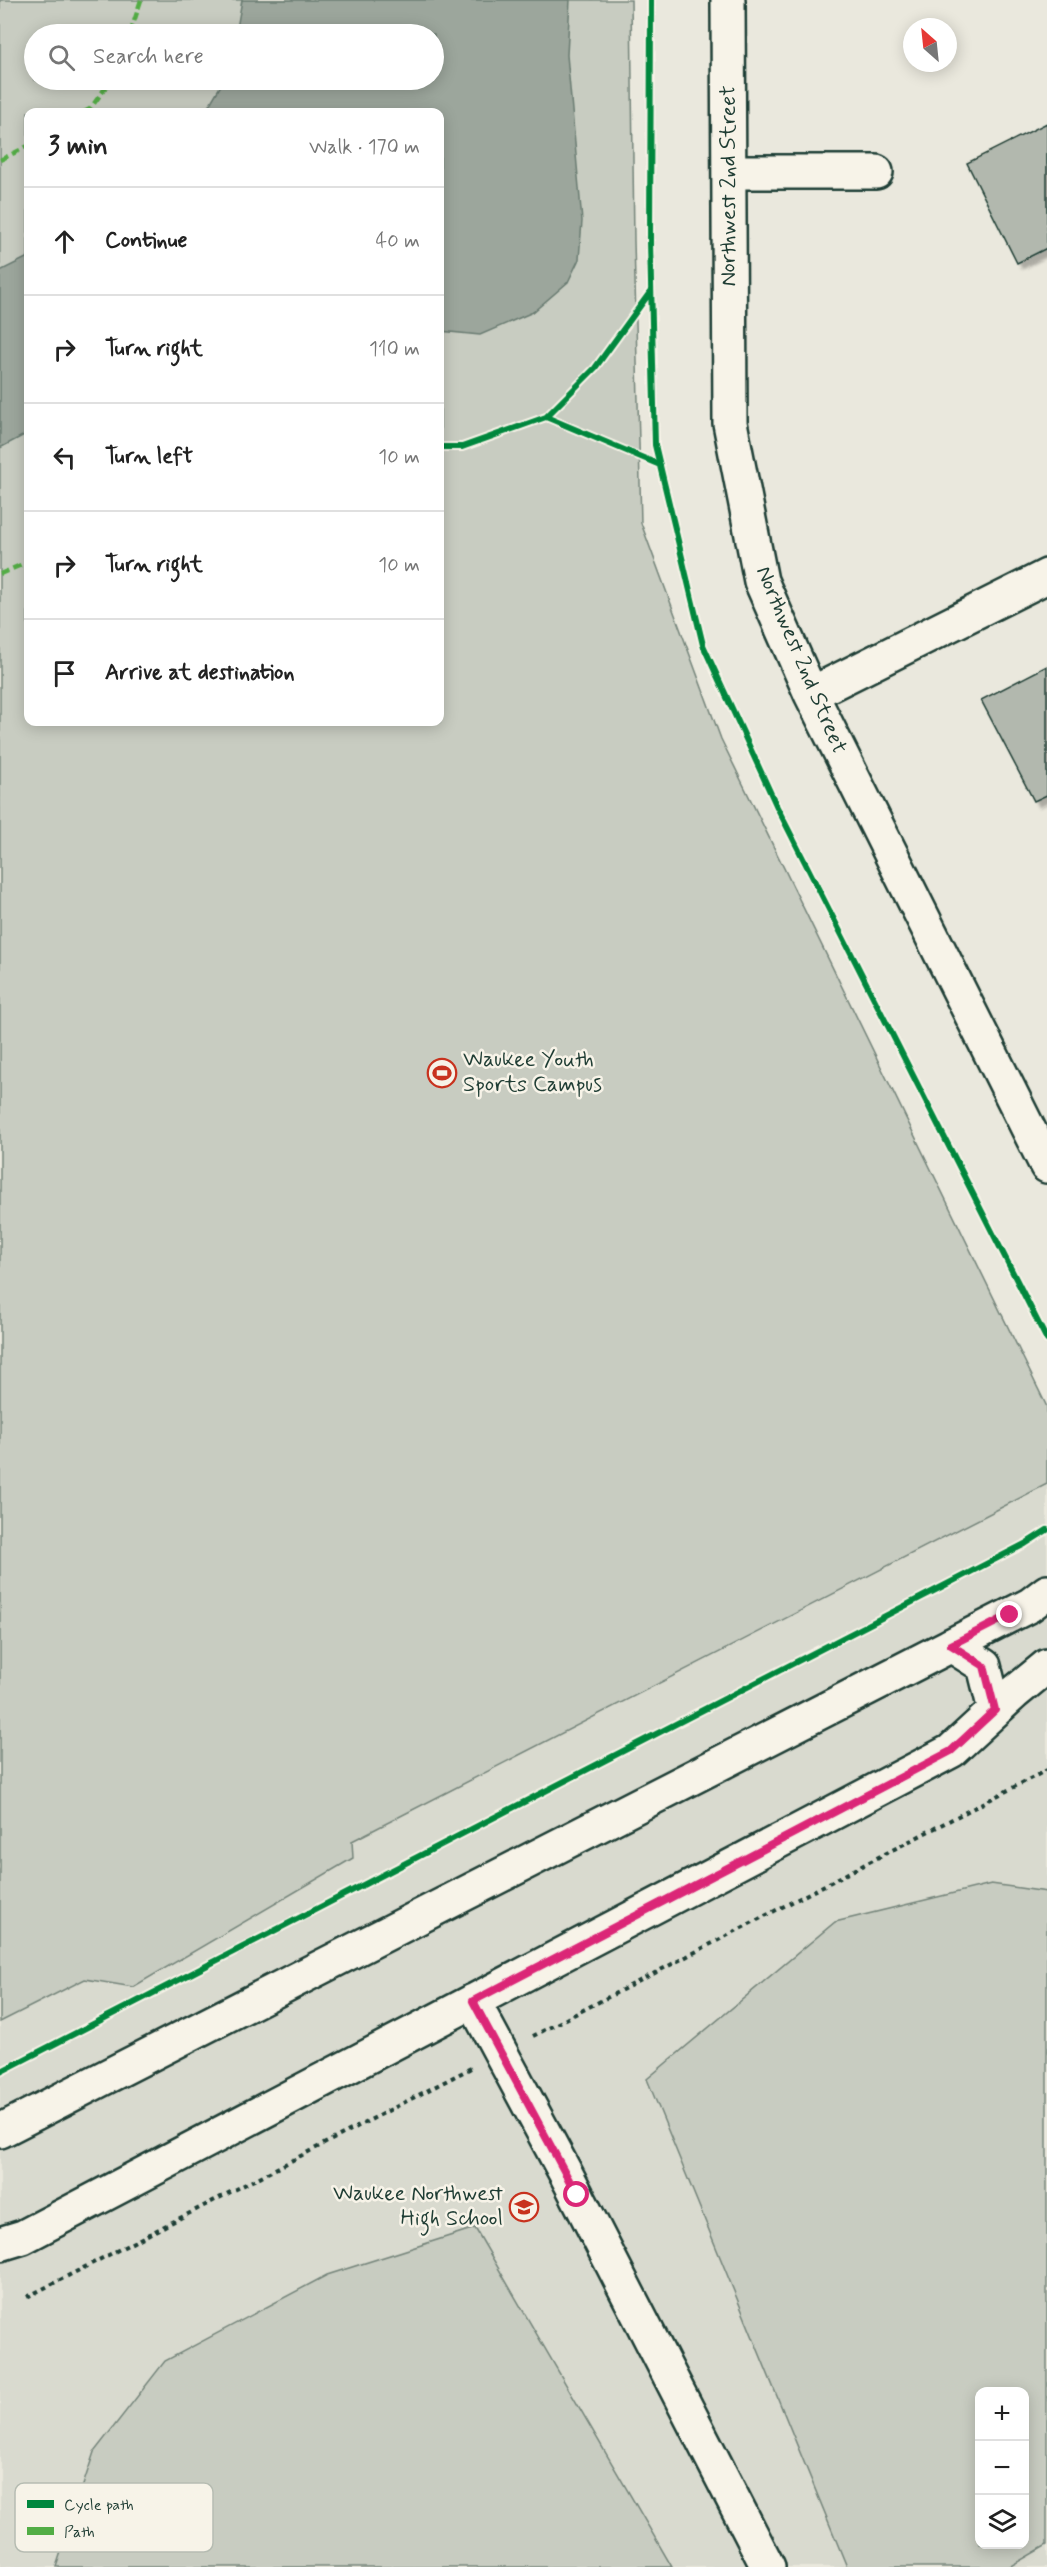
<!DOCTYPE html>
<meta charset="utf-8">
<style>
body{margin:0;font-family:Mynerve,sans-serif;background:#f6f6f6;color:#222}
.controls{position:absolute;right:18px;bottom:18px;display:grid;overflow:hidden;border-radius:12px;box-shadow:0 3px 15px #0003}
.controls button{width:54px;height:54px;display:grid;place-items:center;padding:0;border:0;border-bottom:2px solid #e0e0e0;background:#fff;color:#222;font:30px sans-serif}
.compass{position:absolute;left:903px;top:18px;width:54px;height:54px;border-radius:50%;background:#fff;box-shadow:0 3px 15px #0003;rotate:333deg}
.stop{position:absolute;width:18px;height:18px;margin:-14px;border:4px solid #db2777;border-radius:50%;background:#fff}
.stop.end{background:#db2777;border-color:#fff;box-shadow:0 2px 6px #0008}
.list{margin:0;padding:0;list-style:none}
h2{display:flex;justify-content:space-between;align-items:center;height:78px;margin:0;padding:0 24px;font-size:26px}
h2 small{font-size:20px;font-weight:400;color:#767676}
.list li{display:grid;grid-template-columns:39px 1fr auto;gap:18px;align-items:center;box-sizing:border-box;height:108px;padding:0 24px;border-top:2px solid #e0e0e0}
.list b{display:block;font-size:22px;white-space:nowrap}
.list em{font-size:20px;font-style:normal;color:#767676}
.icon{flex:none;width:33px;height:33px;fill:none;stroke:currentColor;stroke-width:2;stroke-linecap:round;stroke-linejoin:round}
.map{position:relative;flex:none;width:1047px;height:2567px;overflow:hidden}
.search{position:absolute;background:#fff;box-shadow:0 3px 15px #0003;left:24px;top:24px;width:420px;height:66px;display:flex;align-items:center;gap:15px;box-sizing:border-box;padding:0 21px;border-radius:33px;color:#767676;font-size:22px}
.panel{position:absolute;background:#fff;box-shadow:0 3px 15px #0003;left:24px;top:108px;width:420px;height:618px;border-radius:12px}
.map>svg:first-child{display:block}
.built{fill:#d9dacf;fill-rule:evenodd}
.green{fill:#c8ccc1;stroke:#74847a;stroke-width:1.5;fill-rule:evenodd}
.water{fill:#9ca69c;stroke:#6a7c72;stroke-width:1.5}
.building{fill:#b2b8ae;stroke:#1f3d34;stroke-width:1.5;filter:url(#shadow)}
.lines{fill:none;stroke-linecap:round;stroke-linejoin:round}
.minor-casing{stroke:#1f3d34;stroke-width:38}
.path{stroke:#1f3d34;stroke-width:4;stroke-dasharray:4.5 4.5;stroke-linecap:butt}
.minor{stroke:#f7f3e8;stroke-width:33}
.quiet{stroke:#52ad45;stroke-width:4.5;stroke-dasharray:9 4.5;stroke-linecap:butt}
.cycleway-casing{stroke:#f7f3e8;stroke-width:10}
.cycleway{stroke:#00873e;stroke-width:6}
.route{stroke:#db2777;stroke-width:8}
.labels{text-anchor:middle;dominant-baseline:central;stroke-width:5;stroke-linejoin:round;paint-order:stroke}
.street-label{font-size:22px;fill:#1f3d34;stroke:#f7f3e8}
.poi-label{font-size:22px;fill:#1f3d34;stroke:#f7f3e8;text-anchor:start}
.key{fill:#f7f3e8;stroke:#b6bcb2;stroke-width:1.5}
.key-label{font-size:16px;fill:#1f3d34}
</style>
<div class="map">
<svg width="1047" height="2567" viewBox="0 0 1047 2567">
<defs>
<filter id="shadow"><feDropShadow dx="5.5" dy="5.5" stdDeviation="1.5" flood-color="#0004"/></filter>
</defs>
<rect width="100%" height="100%" fill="#eae8dd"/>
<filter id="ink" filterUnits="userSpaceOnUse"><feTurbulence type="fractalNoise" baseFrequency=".0167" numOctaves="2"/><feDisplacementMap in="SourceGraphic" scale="12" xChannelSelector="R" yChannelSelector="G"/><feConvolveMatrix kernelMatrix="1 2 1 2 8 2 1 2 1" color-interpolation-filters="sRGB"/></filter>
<g filter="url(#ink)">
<path class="built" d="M1047,1484V2567H0V2022ZM980,2392H1024V2544H980Z"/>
<path class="green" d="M0,0H631L634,241L641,523L721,739L1047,1407V1484L352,1841L353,1858L133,1987L85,1979L0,2022ZM34,34H434V80H34ZM28,112H440V722H28Z
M991,1884L1047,1892V2545L1009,2567H847L647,2079L835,1922ZM980,2392H1024V2544H980Z
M475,2228L672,2567H56L94,2452L165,2361L327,2275Z"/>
<path class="water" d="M242,0H570L567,55L582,221L579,259L568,282L533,312L480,335L440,331V112H205L224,80H434V34H236Z
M28,257V433L0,448V271Z"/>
<path class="building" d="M1047,123V248L1017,263L967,163Z
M1047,666V795L1034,801L981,700Z"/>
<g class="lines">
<g class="minor-casing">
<path id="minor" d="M728,0L730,423L761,581L811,694L1047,1166
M729,172H876
M811,694L1047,576
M951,1645L984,1666L995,1710
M473,2001L566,2174L768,2567
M0,2131L1030,1605L1047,1592
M0,2244L23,2237L951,1751L1014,1693L1047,1666"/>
</g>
<path class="path" d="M533,2036L1047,1770
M27,2297L471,2068"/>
<use href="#minor" class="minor"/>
<path class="quiet" d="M130,34L141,0
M84,112L90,109L111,80
M0,160L28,146
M0,574L28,562"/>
<g class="cycleway-casing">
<path id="cycleway" d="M651,0L650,242L655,445L703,645L777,807L1047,1340
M546,417L660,465
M440,447H462L546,417L595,368L651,291
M0,2072L1025,1544L1047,1530"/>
</g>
<use href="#cycleway" class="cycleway"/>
</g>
</g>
<g class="lines" filter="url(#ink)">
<path class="route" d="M577,2195L473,2001L951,1751L995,1710L984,1666L951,1645L1010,1615"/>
</g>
<defs>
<g id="stadium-ring" transform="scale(1.5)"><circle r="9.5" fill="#f7f3e8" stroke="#c8321e" stroke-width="1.5"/><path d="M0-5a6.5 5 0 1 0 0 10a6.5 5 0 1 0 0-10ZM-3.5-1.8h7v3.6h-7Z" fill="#c8321e"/></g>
<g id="school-ring" transform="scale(1.5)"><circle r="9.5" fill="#f7f3e8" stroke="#c8321e" stroke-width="1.5"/><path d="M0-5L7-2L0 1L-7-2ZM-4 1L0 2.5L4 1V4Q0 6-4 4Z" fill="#c8321e"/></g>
</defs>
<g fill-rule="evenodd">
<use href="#stadium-ring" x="442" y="1073"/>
<use href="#school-ring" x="524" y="2207"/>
</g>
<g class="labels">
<g class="street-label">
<text transform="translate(729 186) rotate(-90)">Northwest 2nd Street</text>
<text transform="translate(801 660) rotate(67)">Northwest 2nd Street</text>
</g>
<g class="poi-label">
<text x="463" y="1060">Waukee Youth<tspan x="463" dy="25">Sports Campus</tspan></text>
<text x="503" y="2194" text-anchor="end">Waukee Northwest<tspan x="503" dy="25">High School</tspan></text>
</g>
</g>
<rect x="15" y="2483" width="198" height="69" rx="9" class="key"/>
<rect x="27" y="2500" width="27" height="8" fill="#00873e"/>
<rect x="27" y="2527" width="27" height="8" fill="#52ad45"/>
<g class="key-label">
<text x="64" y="2510">Cycle path</text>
<text x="64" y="2537">Path</text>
</g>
</svg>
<div class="controls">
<button>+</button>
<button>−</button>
<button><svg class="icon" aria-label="layers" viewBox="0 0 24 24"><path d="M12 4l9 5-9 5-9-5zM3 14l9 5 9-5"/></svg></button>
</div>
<svg class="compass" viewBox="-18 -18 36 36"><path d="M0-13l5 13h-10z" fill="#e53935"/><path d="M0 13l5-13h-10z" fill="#767676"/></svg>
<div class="stop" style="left:577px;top:2195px"></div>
<div class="stop end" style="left:1010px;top:1615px"></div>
<div class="search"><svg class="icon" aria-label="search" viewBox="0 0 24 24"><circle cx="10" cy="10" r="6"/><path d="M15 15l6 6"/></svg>Search here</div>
<section class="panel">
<h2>3 min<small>Walk · 170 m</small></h2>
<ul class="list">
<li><svg class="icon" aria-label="ahead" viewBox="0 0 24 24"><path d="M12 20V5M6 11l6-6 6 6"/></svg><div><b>Continue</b></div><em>40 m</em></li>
<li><svg class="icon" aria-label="right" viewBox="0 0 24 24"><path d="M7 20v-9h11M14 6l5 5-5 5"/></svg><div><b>Turn right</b></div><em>110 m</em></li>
<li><svg class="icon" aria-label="left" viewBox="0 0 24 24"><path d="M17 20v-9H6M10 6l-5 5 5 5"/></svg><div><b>Turn left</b></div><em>10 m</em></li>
<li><svg class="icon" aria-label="right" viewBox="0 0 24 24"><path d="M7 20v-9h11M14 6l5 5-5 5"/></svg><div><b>Turn right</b></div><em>10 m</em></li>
<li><svg class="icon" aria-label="arrive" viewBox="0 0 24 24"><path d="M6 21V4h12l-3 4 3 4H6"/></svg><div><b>Arrive at destination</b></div></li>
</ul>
</section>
</div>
